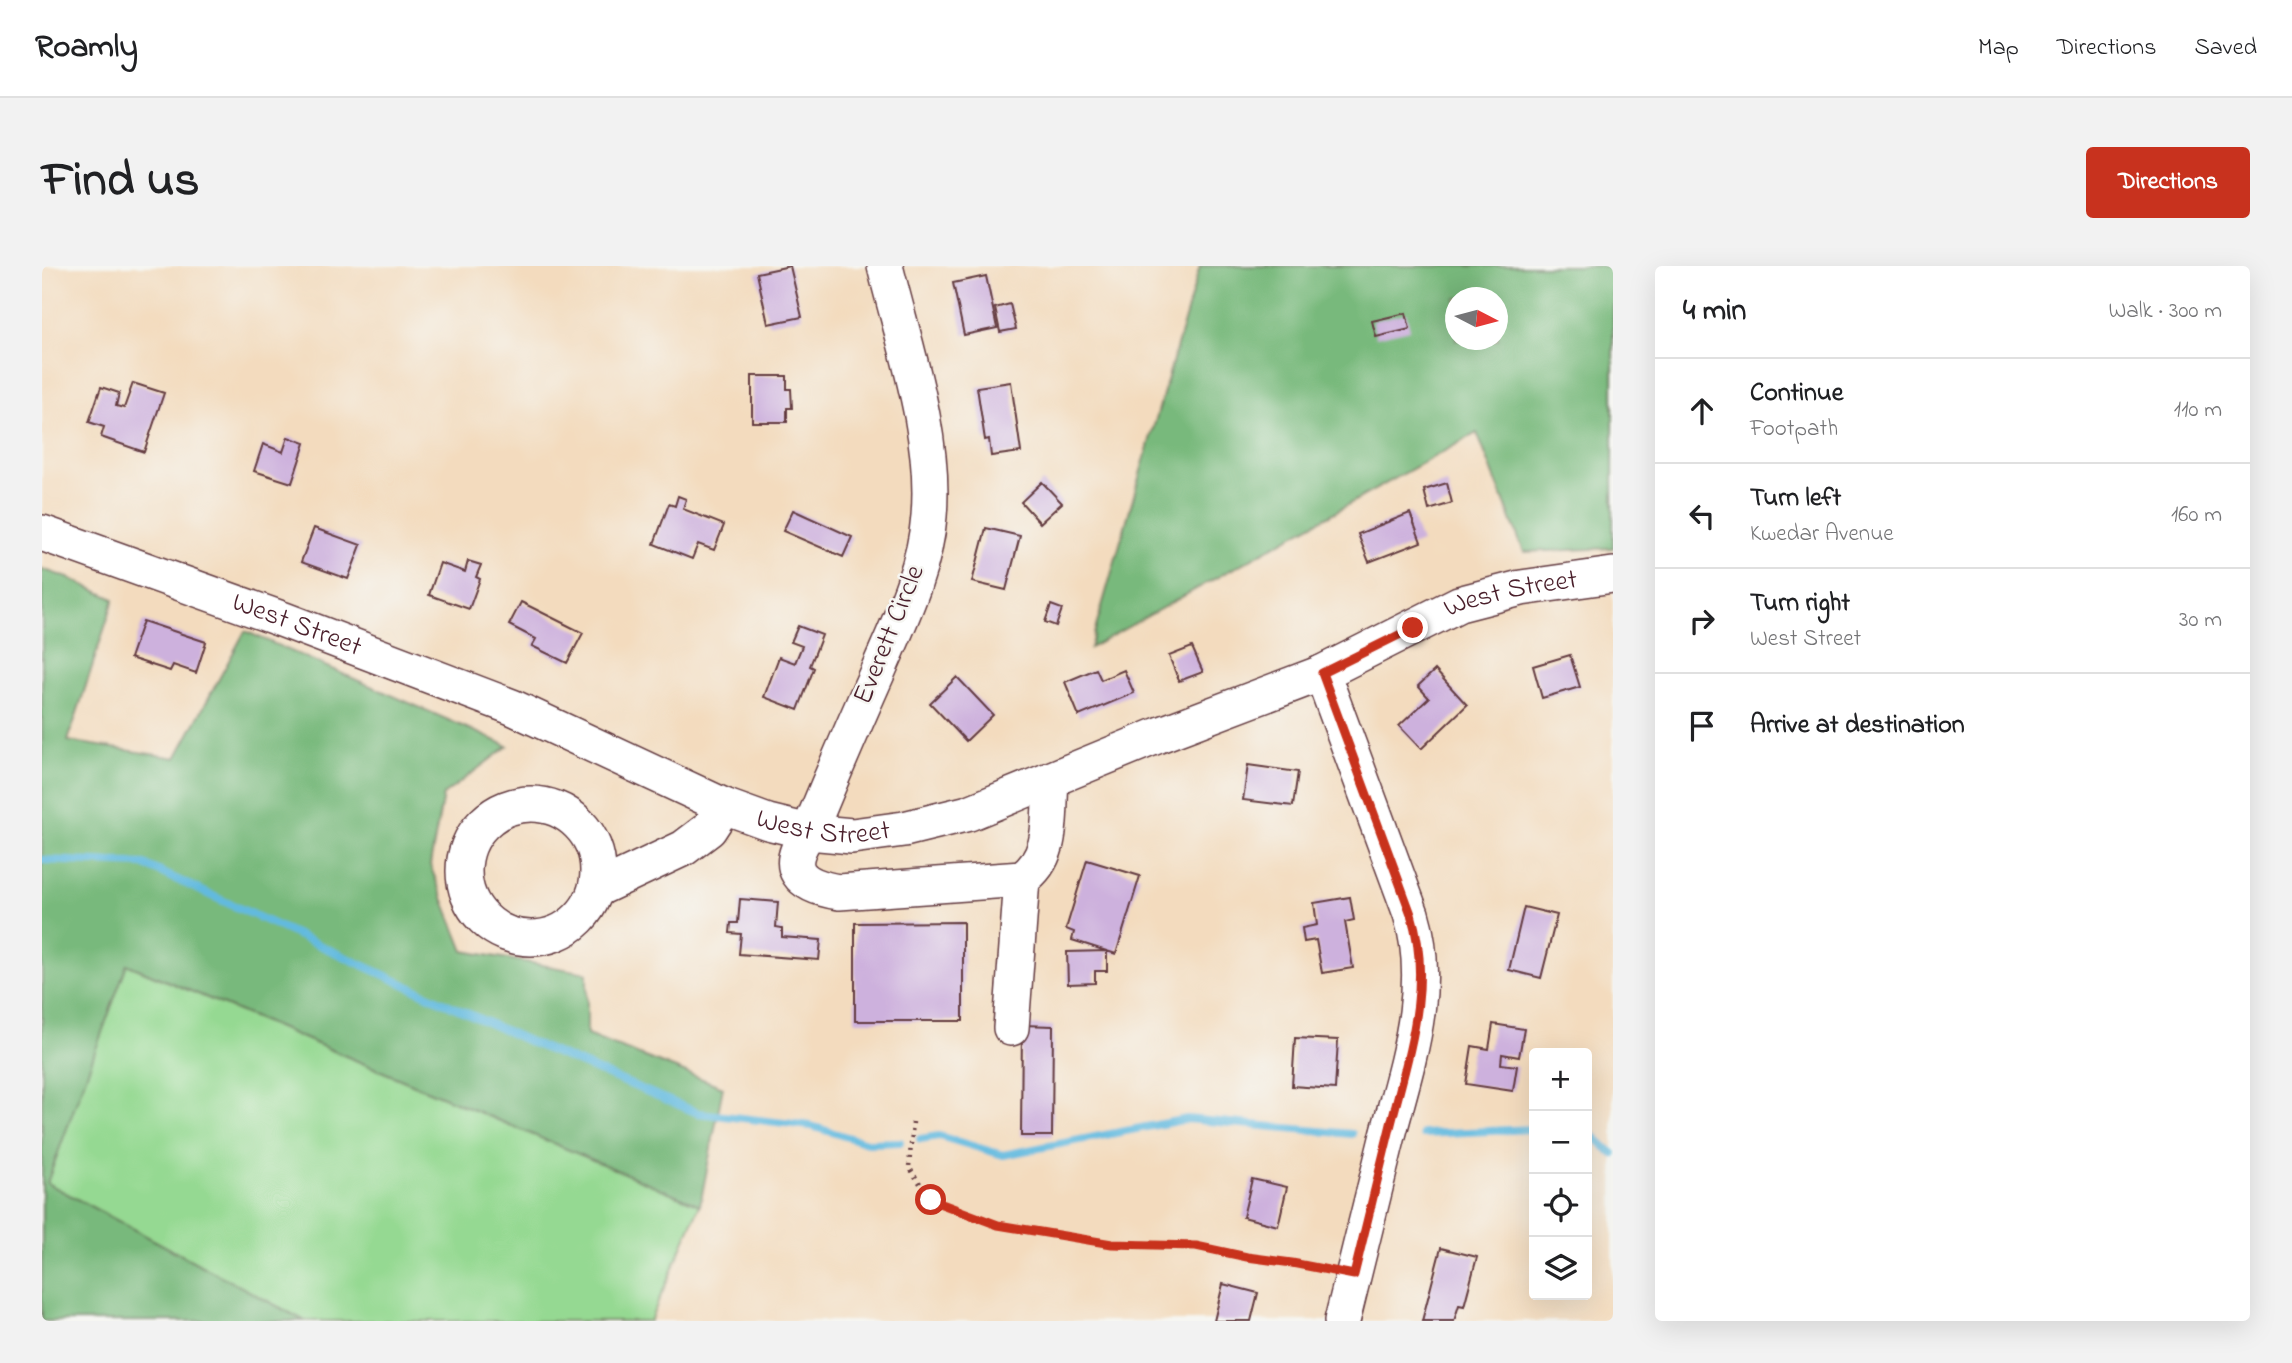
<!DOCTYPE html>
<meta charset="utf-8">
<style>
body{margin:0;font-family:"Indie Flower",sans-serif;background:#f2f2f2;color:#202124}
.controls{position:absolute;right:21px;bottom:21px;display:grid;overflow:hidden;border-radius:7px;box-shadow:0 7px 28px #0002}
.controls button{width:63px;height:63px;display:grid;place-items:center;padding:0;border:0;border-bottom:2px solid #e0e0e0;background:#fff;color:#202124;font:35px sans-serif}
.compass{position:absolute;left:1403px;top:21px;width:63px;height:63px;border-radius:50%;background:#fff;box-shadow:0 7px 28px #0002;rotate:96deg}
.stop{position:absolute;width:21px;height:21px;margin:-16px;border:5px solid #c8321e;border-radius:50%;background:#fff}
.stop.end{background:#c8321e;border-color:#fff;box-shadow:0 2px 7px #0008}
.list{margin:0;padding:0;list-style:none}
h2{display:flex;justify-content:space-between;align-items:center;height:91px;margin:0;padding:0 28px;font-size:30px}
h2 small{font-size:23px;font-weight:400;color:#757577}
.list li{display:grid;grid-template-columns:46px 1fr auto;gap:21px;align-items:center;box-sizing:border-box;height:105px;padding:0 28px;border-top:2px solid #e0e0e0}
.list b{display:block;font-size:26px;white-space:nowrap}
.list p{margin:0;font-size:23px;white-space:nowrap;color:#757577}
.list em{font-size:23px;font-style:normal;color:#757577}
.icon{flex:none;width:38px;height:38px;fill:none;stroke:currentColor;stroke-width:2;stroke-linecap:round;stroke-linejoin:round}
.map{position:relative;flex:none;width:1571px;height:1055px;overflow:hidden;border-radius:7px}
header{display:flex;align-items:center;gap:42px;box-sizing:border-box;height:98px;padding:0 35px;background:#fff;border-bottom:2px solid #e0e0e0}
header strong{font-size:33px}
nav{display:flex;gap:38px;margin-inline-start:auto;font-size:24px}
.intro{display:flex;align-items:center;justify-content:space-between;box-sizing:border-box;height:168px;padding:0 42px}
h1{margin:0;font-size:49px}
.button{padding:18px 32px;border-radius:7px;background:#c8321e;color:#fff;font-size:24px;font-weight:700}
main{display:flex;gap:42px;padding:0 42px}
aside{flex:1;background:#fff;border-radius:7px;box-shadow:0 7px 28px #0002}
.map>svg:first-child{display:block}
.green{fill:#95d992;stroke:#707c5e;stroke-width:2}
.forest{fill:#78b97c;stroke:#616c54;stroke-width:2;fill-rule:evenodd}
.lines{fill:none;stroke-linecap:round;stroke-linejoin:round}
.stream{stroke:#62badf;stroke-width:8}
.building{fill:#cdb1dd}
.minor-casing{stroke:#633b41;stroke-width:38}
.path{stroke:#633b41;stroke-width:4.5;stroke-dasharray:2 5;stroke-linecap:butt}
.minor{stroke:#fff;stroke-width:35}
.route{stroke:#c8321e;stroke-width:9}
.labels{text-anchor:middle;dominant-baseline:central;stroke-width:5;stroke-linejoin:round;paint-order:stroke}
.street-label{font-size:28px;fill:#4a1f2b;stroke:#f6f6f2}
</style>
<header>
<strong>Roamly</strong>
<nav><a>Map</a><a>Directions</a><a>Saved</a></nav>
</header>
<div class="intro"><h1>Find us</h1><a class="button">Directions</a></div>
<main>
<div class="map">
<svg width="1571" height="1055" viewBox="0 0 1571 1055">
<rect width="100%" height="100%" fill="#f6f6f2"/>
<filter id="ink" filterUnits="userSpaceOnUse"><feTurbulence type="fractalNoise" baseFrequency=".0143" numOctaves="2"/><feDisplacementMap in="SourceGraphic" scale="14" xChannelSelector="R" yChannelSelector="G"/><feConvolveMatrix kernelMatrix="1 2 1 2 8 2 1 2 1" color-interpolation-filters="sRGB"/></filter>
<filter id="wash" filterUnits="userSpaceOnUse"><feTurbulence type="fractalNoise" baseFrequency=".00686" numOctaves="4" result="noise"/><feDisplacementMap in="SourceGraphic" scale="28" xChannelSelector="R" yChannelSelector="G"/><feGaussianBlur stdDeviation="1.57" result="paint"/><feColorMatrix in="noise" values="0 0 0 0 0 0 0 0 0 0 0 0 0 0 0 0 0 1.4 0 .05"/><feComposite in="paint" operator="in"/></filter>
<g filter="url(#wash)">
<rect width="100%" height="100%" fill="#f3dbbe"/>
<path class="green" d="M84,698L658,939L608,1055H263L4,917Z"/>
<path class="forest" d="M1158,0H1571V282L1482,286L1435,167L1048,382ZM1414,32H1456V74H1414Z
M0,303L29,313L72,333L26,475L134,492L203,365L466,480L401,529L388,599L422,685L545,707V769L681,821L658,939L85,698L5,917L263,1055H0Z"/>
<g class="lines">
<path class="stream" d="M0,594L101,598L490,777L656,847L769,860L825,877L858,876
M1545,864L1571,888
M1381,868L1492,863
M878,873L897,870L961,889L1145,853L1310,868"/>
</g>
<g id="blocks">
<path class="building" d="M748,0L760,51L726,58L715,7Z
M944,10L955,62L922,69L911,17Z
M968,38L974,63L958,66L953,42Z
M1364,47L1368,63L1334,71L1330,55Z
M710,110H745V123H749L750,142H745V156H710Z
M969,116L979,186L949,190L947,173L943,174L935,121Z
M91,117L122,127L102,186L59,171L62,161L47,156L59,121L77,127L74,140L82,142Z
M246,171L263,177L250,217L212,205L221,178L241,186Z
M1000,216L1020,237L998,257L979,236Z
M1405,217L1410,237L1387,244L1382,224Z
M636,230L644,233L641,243L682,259L672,284L656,278L650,293L612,278L627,238L633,240Z
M751,244L810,271L801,291L741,265Z
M1368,247L1379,276L1327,296L1316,268Z
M272,262L319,279L306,313L259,296Z
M944,262L978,270L964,324L930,316Z
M426,295L439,299L434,311L438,313L427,343L387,329L398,297L423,306Z
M479,336L541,367L525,397L490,380L494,373L467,359Z
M1009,339L1020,343L1014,360L1003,356Z
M101,355L164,376L154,407L131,399L128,405L88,392Z
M756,360L780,369L768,400L772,402L756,444L722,431L737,391L753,397L760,380L749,376Z
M1150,381L1161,406L1137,415L1127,390Z
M1528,389L1538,421L1500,432L1491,400Z
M1054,403L1059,414L1082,404L1092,427L1037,450L1023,416Z
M1393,404L1425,439L1379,483L1357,460L1387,432L1376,420Z
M915,411L951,449L924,475L888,437Z
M1206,499L1256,506L1251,540L1201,534Z
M1045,594L1098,610L1074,688L1030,674L1032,666L1024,663Z
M1308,631L1312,654L1303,656L1311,702L1280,707L1274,674L1262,676L1260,662L1275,659L1272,637Z
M698,633L736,636L734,661L740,662V671L779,674L777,694L697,688L699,668L688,667L689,657H696Z
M1482,641L1515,649L1499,712L1467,704Z
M921,656V755H813V657Z
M1065,685V705H1053V717L1026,718L1025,686Z
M1451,758L1482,763L1477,791L1460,788L1459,798L1475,800L1471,825L1424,818L1430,780L1447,783Z
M980,759L1011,760L1010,870H979Z
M1253,772L1296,774L1293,823L1250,820Z
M1210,913L1245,921L1236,960L1201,951Z
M1399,982L1435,991L1422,1040L1417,1039L1412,1055H1380Z
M1181,1018L1216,1027L1209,1055H1172Z"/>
</g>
</g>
<g filter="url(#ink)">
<use href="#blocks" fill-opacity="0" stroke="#633b41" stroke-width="2"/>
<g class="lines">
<g class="minor-casing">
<g id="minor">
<path d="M843,0C862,78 894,169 887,250C883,304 857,356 836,405C812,459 789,512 767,566C739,603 758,620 797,626L980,613C1013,591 1006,550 1009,514"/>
<path id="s1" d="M0,267L242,354L470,441L682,540L726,556L767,566L810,570L862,563L927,547L1117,469L1280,407L1417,338L1479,322L1571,309"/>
<path d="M1280,407L1369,648C1392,723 1364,800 1345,873C1330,934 1315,994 1300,1055"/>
<circle cx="489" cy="605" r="67"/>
<path d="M555,623L642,582L667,563L682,540"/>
<path d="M969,762L980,613"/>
</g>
</g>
<path class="path" d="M871,856L867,901L889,934L956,959L1070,978L1154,980L1205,991L1283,1003"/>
<use href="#minor" class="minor"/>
</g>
</g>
<g class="lines" filter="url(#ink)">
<path class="route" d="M889,934L956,959L1070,978L1154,980L1205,991L1250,997L1312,1009C1324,959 1337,908 1349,858C1366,789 1391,719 1369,648L1280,407L1371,362"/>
</g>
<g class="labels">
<g class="street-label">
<text stroke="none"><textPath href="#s1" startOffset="1573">West Street</textPath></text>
<text stroke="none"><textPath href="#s1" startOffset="271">West Street</textPath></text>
<text transform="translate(848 369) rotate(-68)">Everett Circle</text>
<text stroke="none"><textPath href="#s1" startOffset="838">West Street</textPath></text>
</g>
</g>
</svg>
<div class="controls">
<button>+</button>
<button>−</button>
<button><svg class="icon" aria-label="locate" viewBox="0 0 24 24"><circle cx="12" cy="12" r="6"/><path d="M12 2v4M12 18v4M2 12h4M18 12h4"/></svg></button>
<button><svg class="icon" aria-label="layers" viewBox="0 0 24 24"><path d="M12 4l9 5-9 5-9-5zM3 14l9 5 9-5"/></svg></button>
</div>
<svg class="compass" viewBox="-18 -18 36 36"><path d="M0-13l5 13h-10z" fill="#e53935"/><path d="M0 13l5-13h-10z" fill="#757577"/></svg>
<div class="stop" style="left:889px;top:934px"></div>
<div class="stop end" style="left:1371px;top:362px"></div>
</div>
<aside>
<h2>4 min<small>Walk · 300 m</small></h2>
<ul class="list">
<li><svg class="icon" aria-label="ahead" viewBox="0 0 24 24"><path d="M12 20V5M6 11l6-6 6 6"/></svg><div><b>Continue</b><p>Footpath</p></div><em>110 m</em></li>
<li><svg class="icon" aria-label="left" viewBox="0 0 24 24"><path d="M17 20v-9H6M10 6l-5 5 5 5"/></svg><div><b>Turn left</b><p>Kwedar Avenue</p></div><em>160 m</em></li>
<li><svg class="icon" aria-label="right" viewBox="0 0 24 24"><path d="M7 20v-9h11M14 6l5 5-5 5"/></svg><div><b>Turn right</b><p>West Street</p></div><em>30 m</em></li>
<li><svg class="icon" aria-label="arrive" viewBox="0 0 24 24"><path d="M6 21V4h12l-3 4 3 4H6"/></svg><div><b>Arrive at destination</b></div></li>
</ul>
</aside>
</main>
